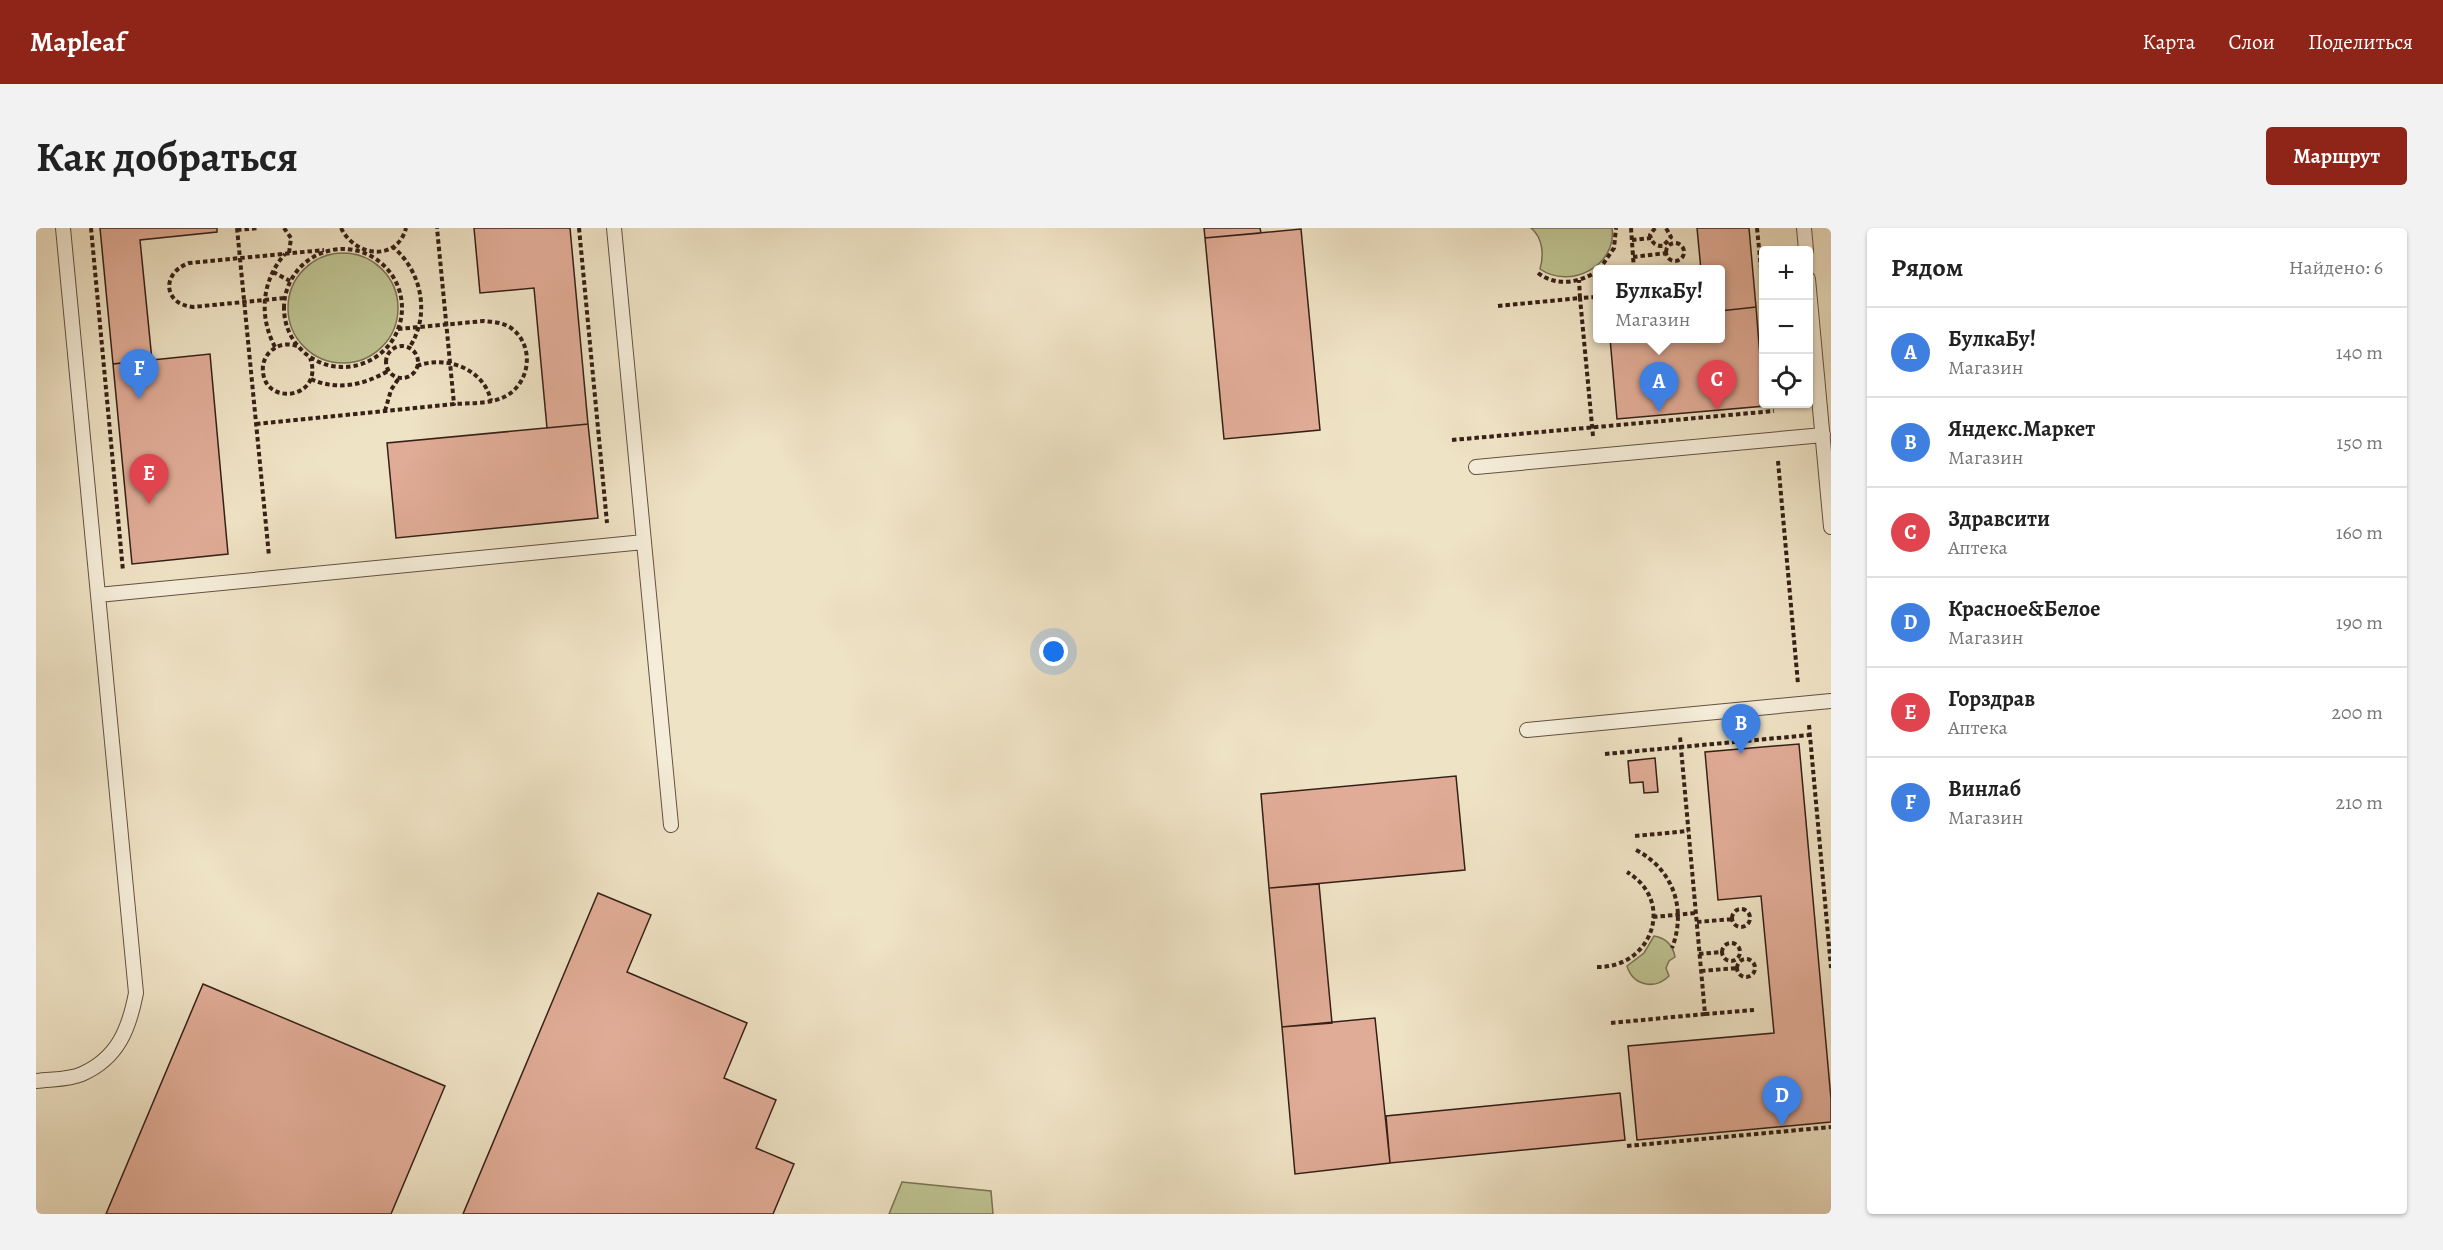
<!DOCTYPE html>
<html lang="ru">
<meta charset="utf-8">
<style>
body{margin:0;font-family:Alegreya,serif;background:#f2f2f2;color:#222}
.controls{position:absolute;right:18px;top:18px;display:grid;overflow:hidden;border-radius:6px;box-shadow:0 2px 4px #0004}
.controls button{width:54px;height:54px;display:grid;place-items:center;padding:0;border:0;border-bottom:2px solid #e0e0e0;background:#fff;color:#222;font:30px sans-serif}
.you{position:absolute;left:1018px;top:424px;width:21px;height:21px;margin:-15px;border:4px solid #fff;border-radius:50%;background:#1a73e8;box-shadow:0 0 0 9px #1a73e833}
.badge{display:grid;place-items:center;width:39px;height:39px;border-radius:50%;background:#8f2418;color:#fff;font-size:20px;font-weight:700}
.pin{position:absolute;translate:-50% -50px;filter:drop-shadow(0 2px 3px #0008)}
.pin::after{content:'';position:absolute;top:32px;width:21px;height:18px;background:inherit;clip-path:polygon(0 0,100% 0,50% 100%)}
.popup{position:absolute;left:1557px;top:37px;width:132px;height:78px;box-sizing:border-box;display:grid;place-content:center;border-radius:6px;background:#fff;filter:drop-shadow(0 2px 4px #0005);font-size:20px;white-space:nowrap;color:#767676}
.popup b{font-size:22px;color:#222}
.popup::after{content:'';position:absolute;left:50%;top:100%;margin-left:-12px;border:12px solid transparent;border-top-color:#fff}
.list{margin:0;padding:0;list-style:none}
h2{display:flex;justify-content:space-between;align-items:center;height:78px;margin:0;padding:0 24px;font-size:26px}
h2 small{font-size:20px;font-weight:400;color:#767676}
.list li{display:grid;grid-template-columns:39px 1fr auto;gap:18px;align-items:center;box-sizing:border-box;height:90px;padding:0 24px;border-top:2px solid #e0e0e0}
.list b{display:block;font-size:22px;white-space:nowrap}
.list p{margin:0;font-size:20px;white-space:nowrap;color:#767676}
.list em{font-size:20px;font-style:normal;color:#767676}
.icon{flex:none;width:33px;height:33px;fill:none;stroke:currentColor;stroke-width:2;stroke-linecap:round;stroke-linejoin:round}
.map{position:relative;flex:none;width:1795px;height:986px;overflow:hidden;border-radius:6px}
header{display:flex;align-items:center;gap:36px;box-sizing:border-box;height:84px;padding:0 30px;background:#8f2418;color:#fff}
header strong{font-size:28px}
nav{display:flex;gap:33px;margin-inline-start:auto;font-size:21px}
.intro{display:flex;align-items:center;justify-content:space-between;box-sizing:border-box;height:144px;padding:0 36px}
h1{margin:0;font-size:42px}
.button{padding:15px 27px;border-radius:6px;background:#8f2418;color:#fff;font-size:21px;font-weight:700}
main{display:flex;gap:36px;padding:0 36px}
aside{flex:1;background:#fff;border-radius:6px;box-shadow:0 2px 4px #0004}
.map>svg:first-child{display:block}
.green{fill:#bec391;stroke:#7a7254;stroke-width:1.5}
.building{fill:#e1ac97;stroke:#352017;stroke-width:1.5}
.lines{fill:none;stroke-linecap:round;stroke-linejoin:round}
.service-casing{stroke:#645142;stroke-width:16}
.path{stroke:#352017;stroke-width:4;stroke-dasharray:4.5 3;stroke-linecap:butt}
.service{stroke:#f5edd9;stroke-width:14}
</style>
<header>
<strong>Mapleaf</strong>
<nav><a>Карта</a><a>Слои</a><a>Поделиться</a></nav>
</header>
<div class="intro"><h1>Как добраться</h1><a class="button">Маршрут</a></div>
<main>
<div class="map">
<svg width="1795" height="986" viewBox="0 0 1795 986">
<rect width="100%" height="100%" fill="#efe3c5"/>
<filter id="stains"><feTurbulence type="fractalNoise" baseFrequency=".00333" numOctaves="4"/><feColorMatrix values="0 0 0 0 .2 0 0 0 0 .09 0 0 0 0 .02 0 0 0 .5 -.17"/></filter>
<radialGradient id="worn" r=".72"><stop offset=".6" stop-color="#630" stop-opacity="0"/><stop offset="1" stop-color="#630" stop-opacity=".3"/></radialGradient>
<path class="green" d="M1495,0H1576C1581,38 1534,62 1504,41C1508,27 1507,10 1495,0Z
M252 80a55 55 0 1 1 110 0a55 55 0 1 1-110 0Z
M1618,708C1629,710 1637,717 1639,729L1633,733L1630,740L1633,748C1619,762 1597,758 1591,738L1608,725Z
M866,954L955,963L957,986H853Z"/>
<path class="building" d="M64,0H181V4L104,12L116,132L77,136Z
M438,0H534L552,196L511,200L498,60L444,65Z
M1168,0H1224L1225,5L1169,10Z
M1661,0H1713L1720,79L1684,83V42H1665Z
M1265,1L1284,202L1188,211L1169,10Z
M1720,79L1728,176L1729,178L1581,191L1574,110H1684V83Z
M174,126L192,326L96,336L77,136Z
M552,196L562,290L360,310L351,215Z
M1763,516L1795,871V894L1601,912L1592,818L1738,805L1725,668L1682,672L1669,524Z
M1619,530L1622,564L1608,565L1607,554L1594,555L1592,533Z
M1420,548L1429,642L1233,660L1225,566Z
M1283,656L1296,795L1246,799L1233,660Z
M562,665L615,687L591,744L711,795L688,850L740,872L720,920L758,936L737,986H427Z
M167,756L409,858L355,986H70Z
M1339,790L1354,935L1259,946L1246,799Z
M1584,865L1589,912L1354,935L1350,888Z"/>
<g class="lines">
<g class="service-casing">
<path id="service" d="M27,0L62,367L608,314
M578,0L635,597
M1768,0L1770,22
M1772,51L1795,299
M1440,239L1787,207
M1491,502L1795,473
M0,853C14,851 33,852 46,846C82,830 93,801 100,765L62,367"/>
</g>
<path class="path" d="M55,0L87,343
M201,0L233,328
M248,0L255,10L253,25
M305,0C319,29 361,34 370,0
M543,0L571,295
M1595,0L1598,42
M1619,0L1614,7C1616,15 1619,18 1627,18L1635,9L1630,0
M1721,0L1728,71
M201,2L223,0
M1596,12L1615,10
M1630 24a9 9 0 1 1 18 0a9 9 0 1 1-18 0Z
M356,18C386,43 395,87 373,120
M248 80a59 59 0 1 1 118 0a59 59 0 1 1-118 0Z
M1597,29L1631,25
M1563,42L1578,20L1580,0
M237,44L254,53
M1502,45C1521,59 1542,55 1562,43
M248,70L157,79C127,76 125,45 153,35L288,22
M1462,78L1544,70L1543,52
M362,101L448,93C457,94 466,94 475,100C499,117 495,156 468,169C454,176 434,175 418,176
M261,118C252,115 242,116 235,123C229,128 226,136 227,144C230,179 289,170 274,130
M350 134a16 16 0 1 1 32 0a16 16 0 1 1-32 0Z
M239,119C223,89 225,53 249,26
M381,138C409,127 448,140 455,173
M275,151C301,163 328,157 352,143
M349,183L355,162L363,150
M220,196L418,176L401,0
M1557,208L1544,70L1562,69
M1416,212L1738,183
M1742,233L1762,456
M1773,497L1795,740
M1569,526L1774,507
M1599,608L1652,603
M1600,622C1637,641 1651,681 1636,720
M1696 690a9 9 0 1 1 18 0a9 9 0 1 1-18 0Z
M1617,689L1660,685
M1661,694L1697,691
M1686 724a9 9 0 1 1 18 0a9 9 0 1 1-18 0Z
M1663,726L1686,724
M1701 740a9 9 0 1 1 18 0a9 9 0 1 1-18 0Z
M1561,739C1616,740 1640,673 1591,644
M1665,743L1701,740
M1669,786L1718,782
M1575,795L1669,786L1644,509
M1591,918L1795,899"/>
<use href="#service" class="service"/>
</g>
<rect width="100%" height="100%" filter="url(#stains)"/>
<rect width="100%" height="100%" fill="url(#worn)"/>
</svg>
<div class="controls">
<button>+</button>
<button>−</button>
<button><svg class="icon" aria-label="locate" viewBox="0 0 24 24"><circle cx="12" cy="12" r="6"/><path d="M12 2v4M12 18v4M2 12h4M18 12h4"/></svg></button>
</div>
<div class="you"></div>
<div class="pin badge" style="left:1623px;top:184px;background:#3f7fe0">A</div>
<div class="popup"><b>БулкаБу!</b>Магазин</div>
<div class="pin badge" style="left:1705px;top:526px;background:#3f7fe0">B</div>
<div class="pin badge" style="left:1681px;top:182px;background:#e0444e">C</div>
<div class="pin badge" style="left:1746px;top:898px;background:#3f7fe0">D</div>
<div class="pin badge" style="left:113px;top:276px;background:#e0444e">E</div>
<div class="pin badge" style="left:103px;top:171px;background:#3f7fe0">F</div>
</div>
<aside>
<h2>Рядом<small>Найдено: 6</small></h2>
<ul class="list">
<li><span class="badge" style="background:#3f7fe0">A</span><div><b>БулкаБу!</b><p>Магазин</p></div><em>140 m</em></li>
<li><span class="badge" style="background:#3f7fe0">B</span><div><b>Яндекс.Маркет</b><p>Магазин</p></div><em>150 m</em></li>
<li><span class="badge" style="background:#e0444e">C</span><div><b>Здравсити</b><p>Аптека</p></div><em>160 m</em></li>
<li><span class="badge" style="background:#3f7fe0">D</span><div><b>Красное&amp;Белое</b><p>Магазин</p></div><em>190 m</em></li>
<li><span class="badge" style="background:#e0444e">E</span><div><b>Горздрав</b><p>Аптека</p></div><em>200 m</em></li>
<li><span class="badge" style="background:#3f7fe0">F</span><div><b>Винлаб</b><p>Магазин</p></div><em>210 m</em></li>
</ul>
</aside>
</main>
